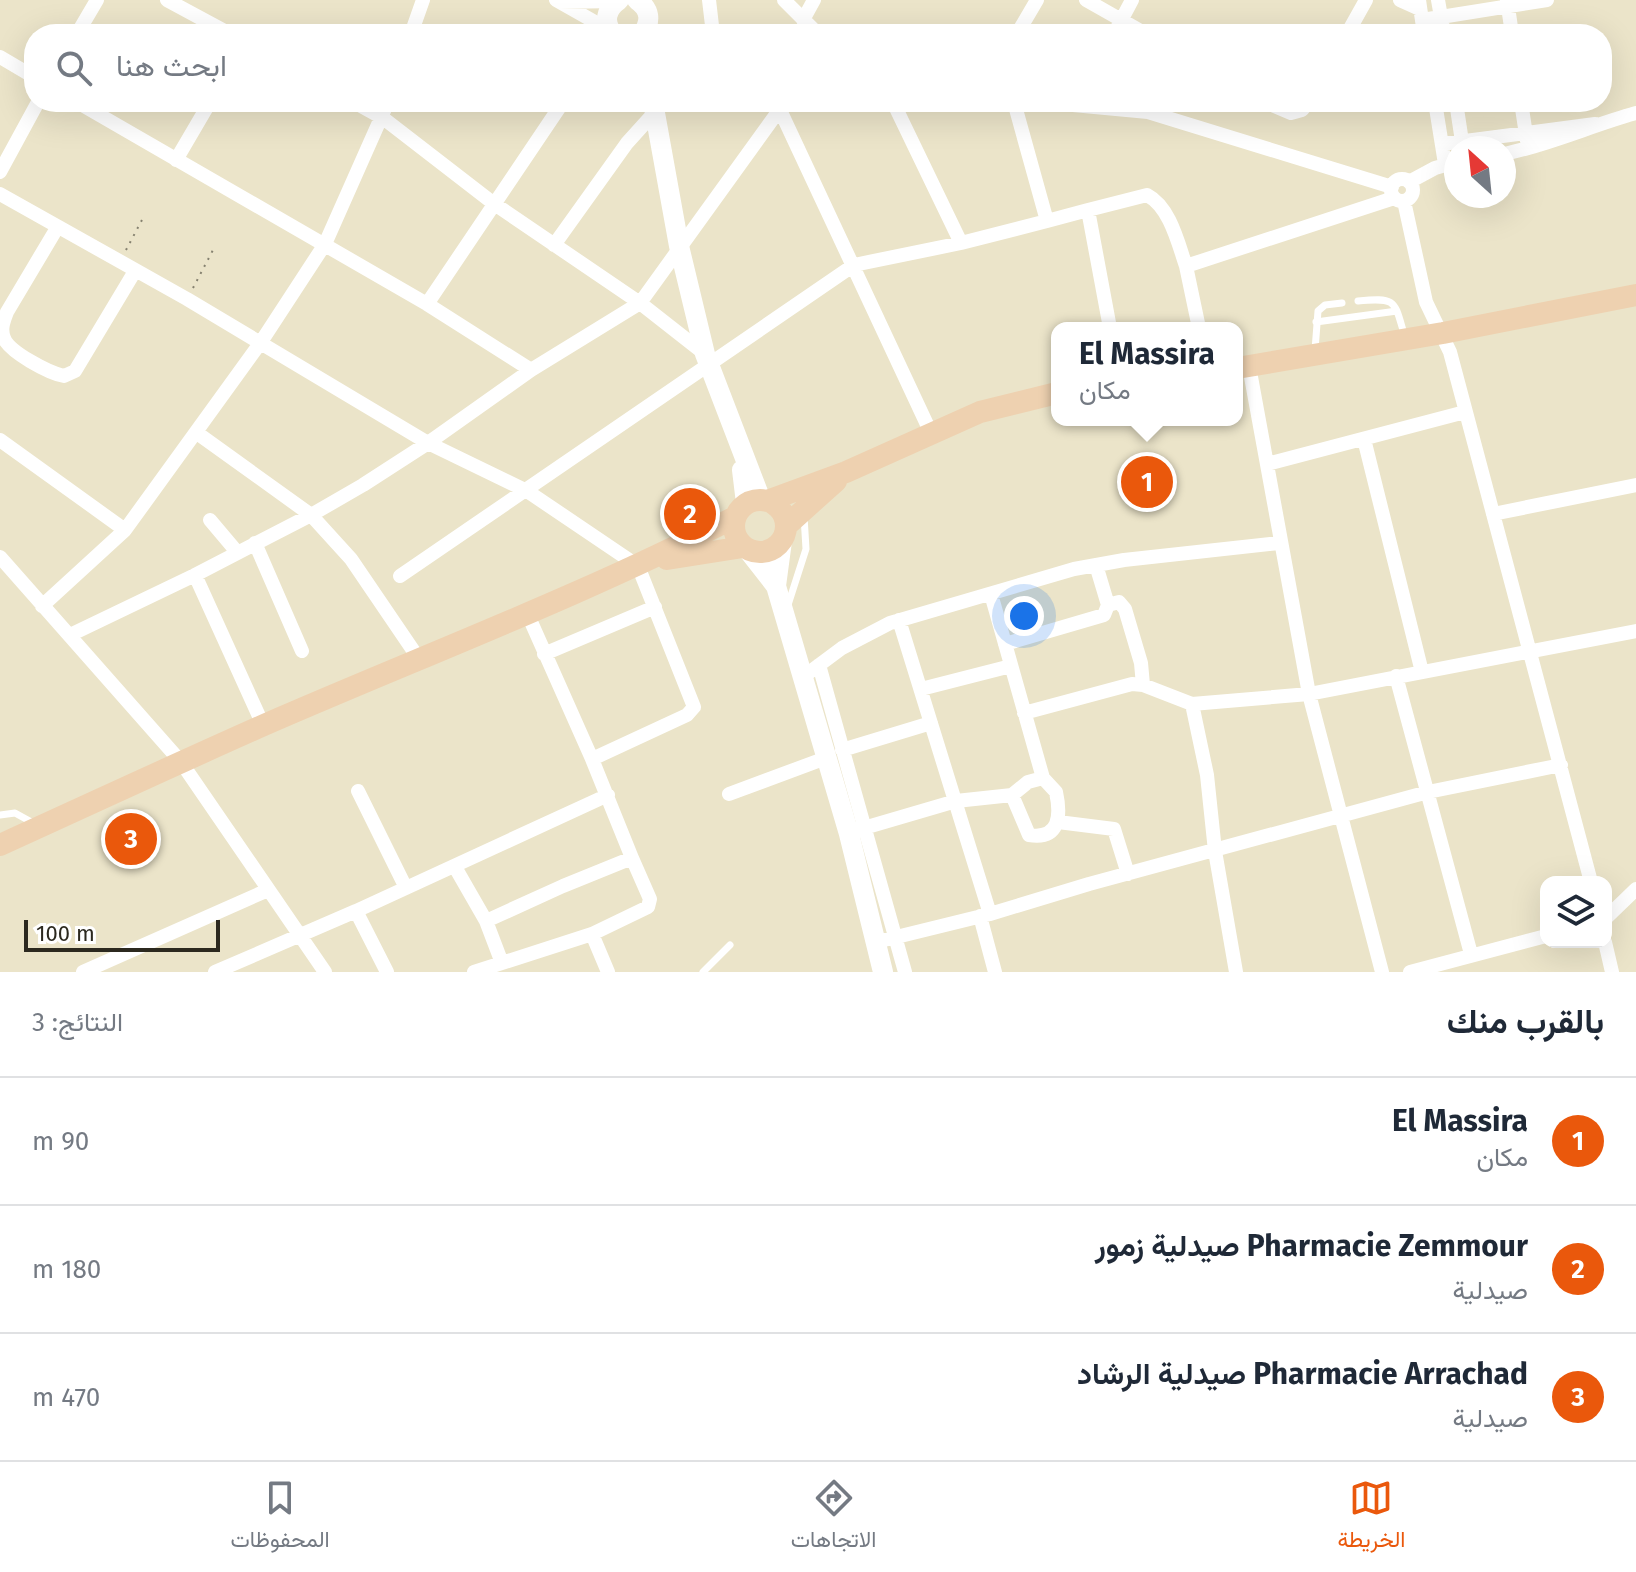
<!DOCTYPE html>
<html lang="ar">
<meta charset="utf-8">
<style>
body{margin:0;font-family:"Fira Sans",Vazirmatn,sans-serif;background:#f2f2f3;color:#1f2937;direction:rtl}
.controls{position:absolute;right:24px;bottom:24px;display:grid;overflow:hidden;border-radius:16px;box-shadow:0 8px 32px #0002}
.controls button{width:72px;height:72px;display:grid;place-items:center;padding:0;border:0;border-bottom:2px solid #e0e1e3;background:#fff;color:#1f2937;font:40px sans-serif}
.compass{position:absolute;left:1444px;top:136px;width:72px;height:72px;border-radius:50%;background:#fff;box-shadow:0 8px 32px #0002;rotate:333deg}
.scale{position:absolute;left:24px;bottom:20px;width:196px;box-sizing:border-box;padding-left:8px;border:4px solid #2c291f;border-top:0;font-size:22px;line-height:28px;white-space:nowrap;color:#2c291f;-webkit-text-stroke:6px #fff;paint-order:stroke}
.you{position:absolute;left:1024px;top:616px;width:28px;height:28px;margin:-20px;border:6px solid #fff;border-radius:50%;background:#1a73e8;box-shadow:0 0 0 12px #1a73e833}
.badge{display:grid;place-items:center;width:52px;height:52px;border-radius:50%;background:#ea580c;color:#fff;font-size:26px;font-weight:700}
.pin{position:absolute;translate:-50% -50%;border:4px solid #fff;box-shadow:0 2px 8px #0006}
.popup{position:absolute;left:1051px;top:322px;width:192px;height:104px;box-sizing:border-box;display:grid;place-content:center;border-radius:16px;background:#fff;filter:drop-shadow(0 2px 6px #0005);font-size:26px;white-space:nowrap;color:#747a83}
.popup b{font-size:30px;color:#1f2937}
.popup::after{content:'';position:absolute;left:50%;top:100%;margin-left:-16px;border:16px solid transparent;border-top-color:#fff}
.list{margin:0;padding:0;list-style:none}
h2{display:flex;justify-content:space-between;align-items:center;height:104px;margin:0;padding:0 32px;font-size:34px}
h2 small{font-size:26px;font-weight:400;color:#747a83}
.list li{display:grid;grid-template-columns:52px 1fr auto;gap:24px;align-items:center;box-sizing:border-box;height:128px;padding:0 32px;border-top:2px solid #e0e1e3}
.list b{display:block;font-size:30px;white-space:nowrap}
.list p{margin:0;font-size:26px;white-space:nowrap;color:#747a83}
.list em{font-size:26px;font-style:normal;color:#747a83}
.icon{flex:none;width:44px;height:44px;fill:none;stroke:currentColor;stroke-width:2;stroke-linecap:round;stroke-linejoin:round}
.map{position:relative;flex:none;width:1636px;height:972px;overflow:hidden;direction:ltr}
.search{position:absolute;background:#fff;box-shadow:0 8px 32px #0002;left:24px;right:24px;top:24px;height:88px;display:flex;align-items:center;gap:20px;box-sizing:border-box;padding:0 28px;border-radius:32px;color:#747a83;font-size:30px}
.sheet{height:488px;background:#fff}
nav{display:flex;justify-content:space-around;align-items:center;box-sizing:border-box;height:112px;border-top:2px solid #e0e1e3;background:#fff;font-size:22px;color:#747a83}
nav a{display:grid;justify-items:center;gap:4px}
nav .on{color:#ea580c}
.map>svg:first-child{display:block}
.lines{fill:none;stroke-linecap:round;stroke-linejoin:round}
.path{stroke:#85816f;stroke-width:2;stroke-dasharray:2 6;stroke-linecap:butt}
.service{stroke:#fff;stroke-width:7}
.minor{stroke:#fff;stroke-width:14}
.secondary{stroke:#fff;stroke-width:20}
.primary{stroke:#eed1b0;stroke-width:22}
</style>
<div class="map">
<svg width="1636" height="972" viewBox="0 0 1636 972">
<rect width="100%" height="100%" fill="#ebe4c9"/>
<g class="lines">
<path class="path" d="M126,250L143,218
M193,288L213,250"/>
<path class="service" d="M1358,301C1398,297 1394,301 1405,337
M1316,322L1397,311
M1315,350L1318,311L1325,305L1342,303
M788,605L806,549L804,516
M0,815L15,813L35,824
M703,972L730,945"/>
<path class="minor" d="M167,0L230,34
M556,0L609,30
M709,0L713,34
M784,0L818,34
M1086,0L1146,34
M1400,0L1420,9
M1419,0L1424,34
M1438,0L1444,34
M1507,0L1512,34
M560,2L616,1
M803,20L814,0
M1422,20L1547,0
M77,34L97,0
M411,34L423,0
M1017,34L1037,0
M1114,34L1132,0
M1347,34L1366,0
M0,57L34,77
M77,102L427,304L531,370
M354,102L383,118L493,203L640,303L705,354
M893,102L961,243
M1014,102L1047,221L1088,210
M1041,102L1148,112L1392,187
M1265,102L1291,113L1302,110L1309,102
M1435,102L1445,164
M1456,102L1463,148
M1521,102L1527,141
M780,110L931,433
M1442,144L1595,124
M1504,154C1549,145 1592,125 1636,113
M176,160L210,102
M0,172L38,102
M1391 190a11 11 0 1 1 22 0a11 11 0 1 1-22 0Z
M1409,182L1435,168L1456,162
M0,194L187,299L428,443L527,491L638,566L694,707L687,715L592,759
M1404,201L1426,302L1450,352L1591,882
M57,228L7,312C4,320 0,329 4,338C9,352 49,373 64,376L75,371L135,271
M554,245L627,143L655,112
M427,304L563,102
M1110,328L1088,210L1147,195C1170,207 1178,243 1186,266
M1199,328L1186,266L1394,198
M1249,366L1309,694L1382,972
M197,433L311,515L351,559L419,659
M1364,439L1422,672
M0,440L125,530
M1267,464L1465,412
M1493,514L1636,485
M210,520L237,552
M255,543L302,651
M0,557L181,762L325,972
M195,575L263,725
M400,576L854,265L961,243L1047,221
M991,594L1043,778L1056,792C1061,815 1060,840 1029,835L1012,795
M1108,605L1119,602L1125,609L1141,663L1143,685
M42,606L125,530L261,342L325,244L388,102
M899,620L990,914
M70,635L195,575L311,515L363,485L428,443L531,370L640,303L785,102
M1005,644L1104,615L1108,605L1096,565
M544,654L655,607
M819,665L905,972
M1396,676L1471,954
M803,677L842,648L890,623L1074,569L1124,560L1279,543
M921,689L1011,666
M1192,704L1207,775L1215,851L1236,972
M1024,713L1132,684L1143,685L1192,704L1309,694L1636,631
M842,750L931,723
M358,791L406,888
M729,794L826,758
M1058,822L1114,829L1128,874
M857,830L956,801L1012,795L1028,782L1043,778
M455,867L486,921L502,963
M356,911L387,972
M980,916L995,972
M1606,918L1636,889
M486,921L563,886L632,858L592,759L528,615
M592,934L608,972
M876,942L990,914L1089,884L1428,792L1561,765
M1605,942L1612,972
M83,972L268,890
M215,972L356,911L608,795
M474,972L592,934L648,907L650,899L632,858
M1410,972L1546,936"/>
<path class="secondary" d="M637,0C650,9 652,21 642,34
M613,34C603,22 606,9 619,0
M653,102L679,246L705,354L761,500
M742,470L746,503
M748,550L776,586L849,834L883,972
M776,586L782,541"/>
<path class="primary" d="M1237,368L1443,333L1636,295
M734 526a26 26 0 1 1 52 0a26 26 0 1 1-52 0Z
M767,501L846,472L980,412L1057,393
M786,526L836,481
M667,559L743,547
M0,845C88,805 176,764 264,725C422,656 582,596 735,517"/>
</g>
</svg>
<div class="controls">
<button><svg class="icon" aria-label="layers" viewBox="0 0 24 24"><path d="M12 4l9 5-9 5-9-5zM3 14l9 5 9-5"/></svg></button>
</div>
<svg class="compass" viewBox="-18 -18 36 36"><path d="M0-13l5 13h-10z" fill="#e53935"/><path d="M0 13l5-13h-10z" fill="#747a83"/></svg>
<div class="scale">100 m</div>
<div class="you"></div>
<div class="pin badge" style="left:1147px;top:482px">1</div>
<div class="popup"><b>El Massira</b>مكان</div>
<div class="pin badge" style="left:690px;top:514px">2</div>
<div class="pin badge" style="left:131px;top:839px">3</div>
<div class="search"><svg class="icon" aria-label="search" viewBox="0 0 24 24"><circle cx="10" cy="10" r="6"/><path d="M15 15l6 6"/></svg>ابحث هنا</div>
</div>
<section class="sheet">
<h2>بالقرب منك<small>النتائج: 3</small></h2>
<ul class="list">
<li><span class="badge">1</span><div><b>El Massira</b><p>مكان</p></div><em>90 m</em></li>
<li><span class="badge">2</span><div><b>Pharmacie Zemmour صيدلية زمور</b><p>صيدلية</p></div><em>180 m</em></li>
<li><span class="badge">3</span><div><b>Pharmacie Arrachad صيدلية الرشاد</b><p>صيدلية</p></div><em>470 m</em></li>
</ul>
</section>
<nav>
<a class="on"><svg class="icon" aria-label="map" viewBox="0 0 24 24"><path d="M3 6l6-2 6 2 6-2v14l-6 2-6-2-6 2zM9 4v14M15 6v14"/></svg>الخريطة</a>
<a><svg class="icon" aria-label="directions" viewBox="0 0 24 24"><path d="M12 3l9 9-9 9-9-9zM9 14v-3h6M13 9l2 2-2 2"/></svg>الاتجاهات</a>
<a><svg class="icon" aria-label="saved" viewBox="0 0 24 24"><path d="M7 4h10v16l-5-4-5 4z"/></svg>المحفوظات</a>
</nav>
